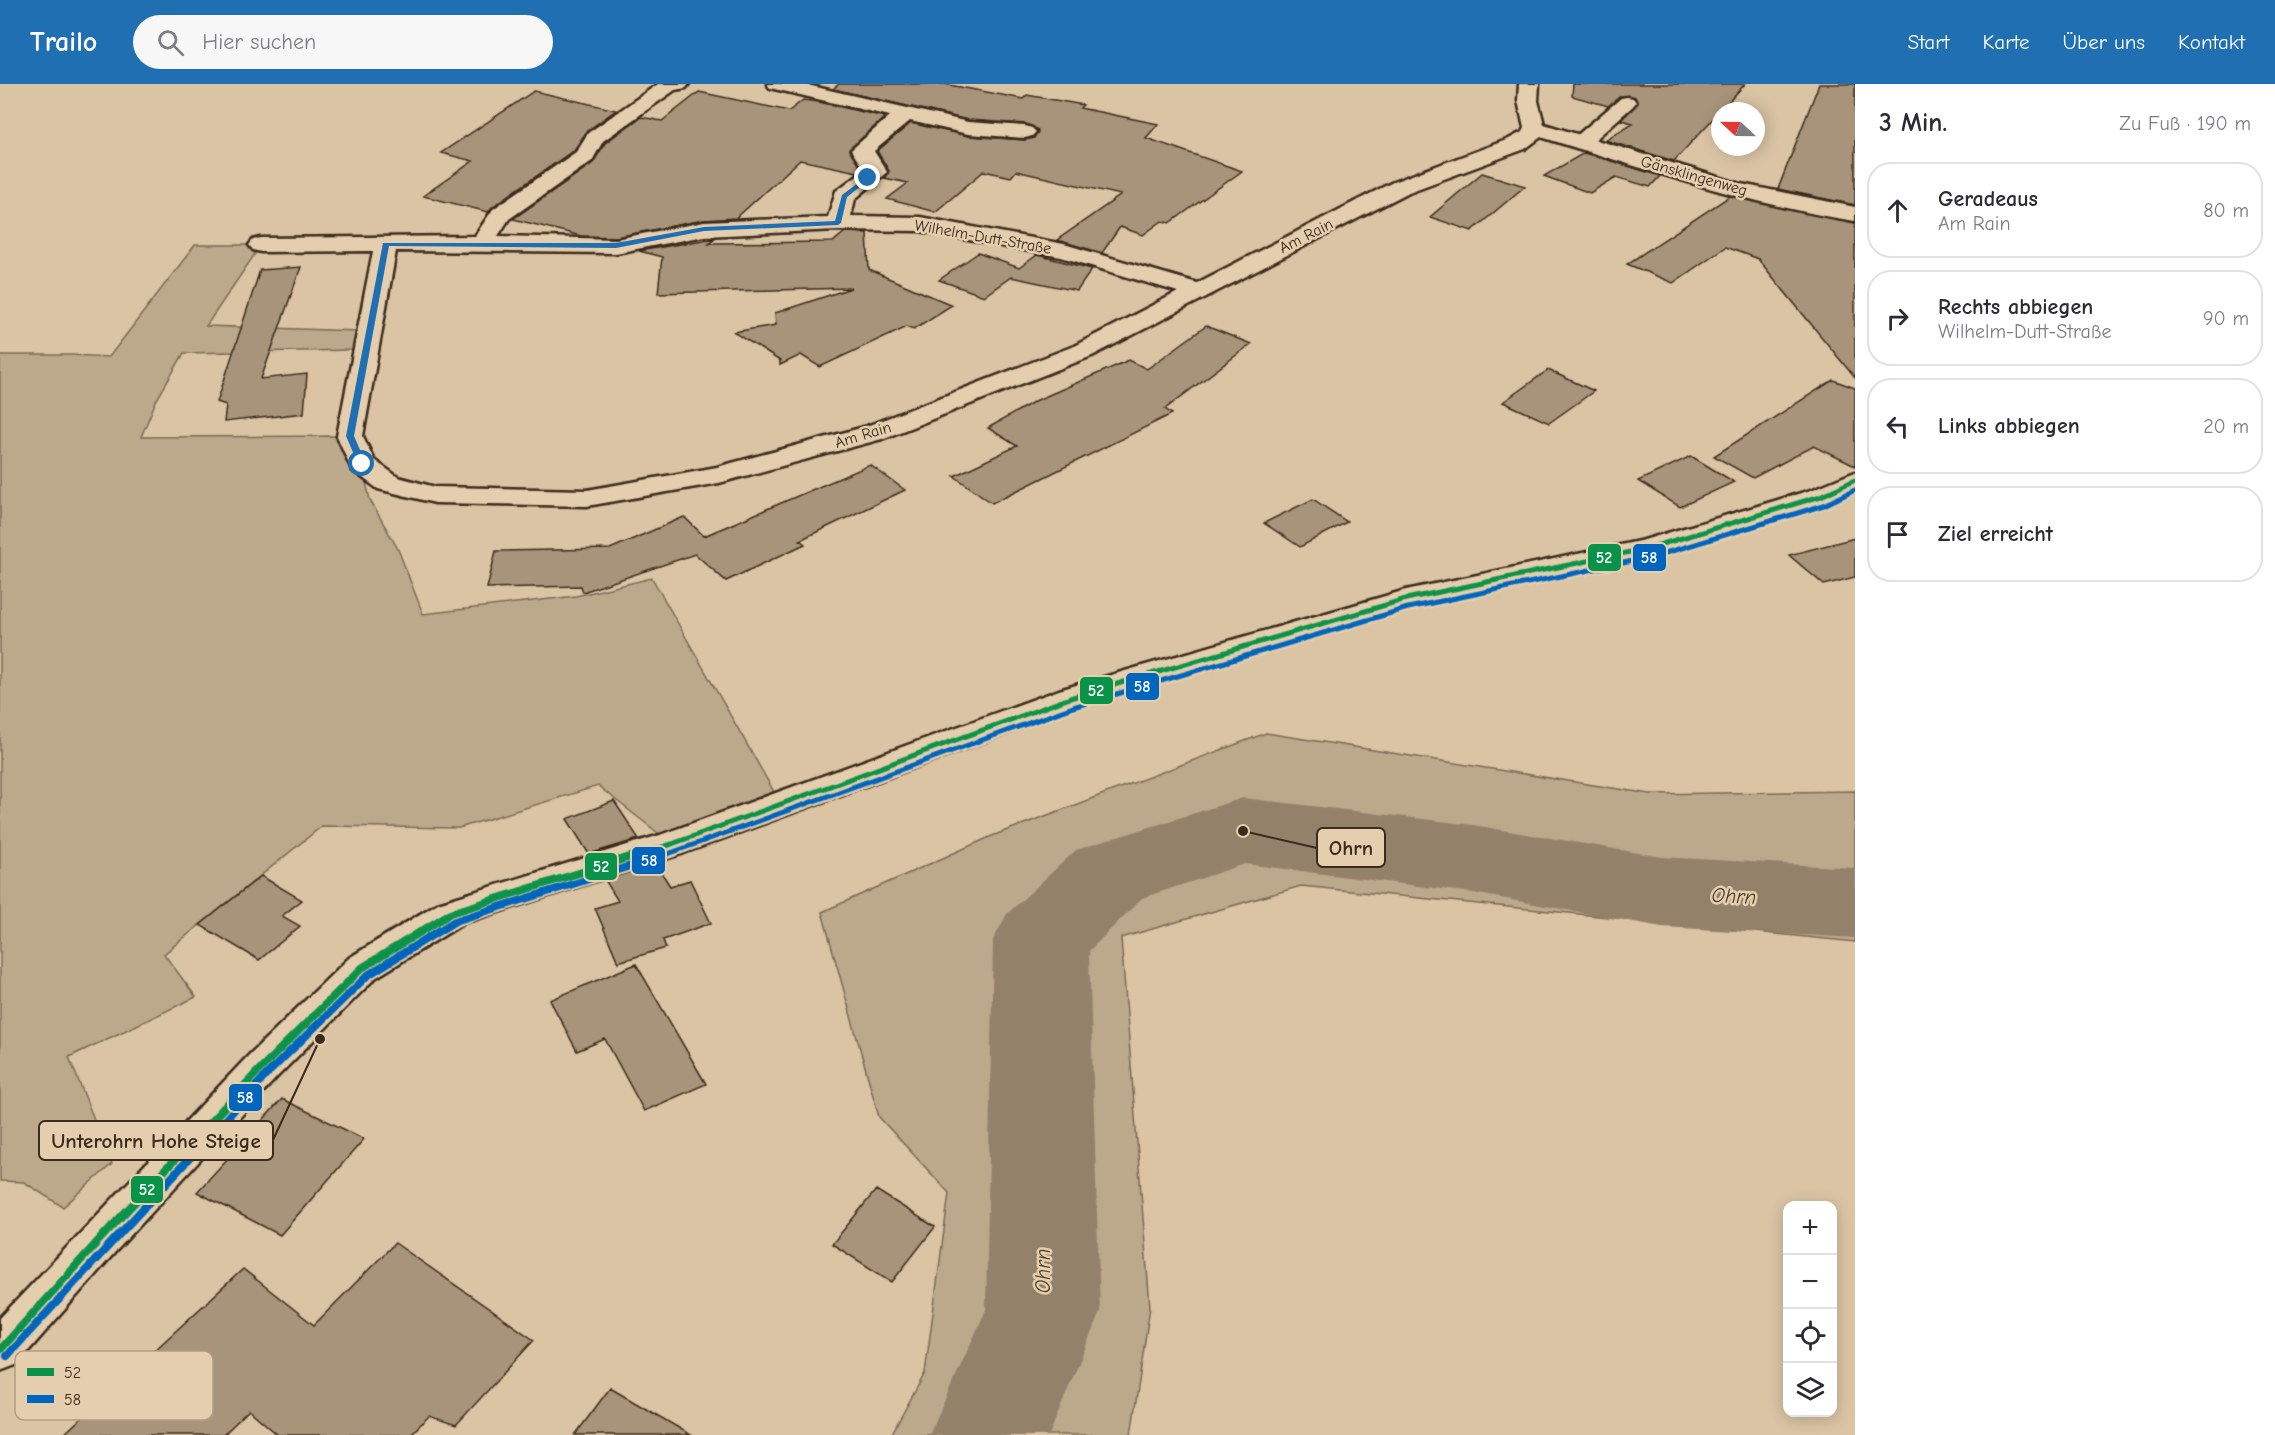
<!DOCTYPE html>
<html lang="de">
<meta charset="utf-8">
<style>
body{margin:0;font-family:"Comic Neue",sans-serif;background:#f7f7f7;color:#2b2b33}
.controls{position:absolute;right:18px;bottom:18px;display:grid;overflow:hidden;border-radius:12px;box-shadow:0 3px 15px #0003}
.controls button{width:54px;height:54px;display:grid;place-items:center;padding:0;border:0;border-bottom:2px solid #e1e1e2;background:#fff;color:#2b2b33;font:30px sans-serif}
.compass{position:absolute;left:1711px;top:18px;width:54px;height:54px;border-radius:50%;background:#fff;box-shadow:0 3px 15px #0003;rotate:292deg}
.stop{position:absolute;width:18px;height:18px;margin:-14px;border:4px solid #1f6fb2;border-radius:50%;background:#fff}
.stop.end{background:#1f6fb2;border-color:#fff;box-shadow:0 2px 6px #0008}
.list{margin:0;padding:0;list-style:none}
h2{display:flex;justify-content:space-between;align-items:center;height:78px;margin:0;padding:0 24px;font-size:26px}
h2 small{font-size:20px;font-weight:400;color:#7c7c81}
.list li{display:grid;grid-template-columns:39px 1fr auto;gap:18px;align-items:center;box-sizing:border-box;height:96px;margin:0 12px 12px;padding:0 12px;border:2px solid #e1e1e2;border-radius:24px}
.list b{display:block;font-size:22px;white-space:nowrap}
.list p{margin:0;font-size:20px;white-space:nowrap;color:#7c7c81}
.list em{font-size:20px;font-style:normal;color:#7c7c81}
.icon{flex:none;width:33px;height:33px;fill:none;stroke:currentColor;stroke-width:2;stroke-linecap:round;stroke-linejoin:round}
.map{position:relative;flex:none;width:1855px;height:1351px;overflow:hidden}
header{display:flex;align-items:center;gap:36px;box-sizing:border-box;height:84px;padding:0 30px;background:#1f6fb2;color:#fff}
header strong{font-size:28px}
nav{display:flex;gap:33px;margin-inline-start:auto;font-size:21px}
.search{width:420px;height:54px;background:#f7f7f7;display:flex;align-items:center;gap:15px;box-sizing:border-box;padding:0 21px;border-radius:33px;color:#7c7c81;font-size:22px}
main{display:flex}
aside{flex:1;background:#fff}
.map>svg:first-child{display:block}
.green{fill:#bca88b;stroke:#7c6954;stroke-width:1.5}
.lines{fill:none;stroke-linecap:round;stroke-linejoin:round}
.river{fill:#94816a;fill-rule:evenodd}
.building{fill:#a8947a;stroke:#3b2a1e;stroke-width:1.5}
.lane-casing{stroke:#3b2a1e;stroke-width:5}
.street-casing{stroke:#3b2a1e;stroke-width:5}
.secondary-casing{stroke:#3b2a1e;stroke-width:5}
.lane{fill:#e4cead;fill-rule:evenodd}
.street{fill:#e4cead;fill-rule:evenodd}
.secondary{fill:#e4cead;fill-rule:evenodd}
.bus-1-far1-casing{stroke:#e4cead;stroke-width:10}
.bus-1-casing{stroke:#e4cead;stroke-width:12}
.bus-2-far1-casing{stroke:#e4cead;stroke-width:10}
.bus-2-casing{stroke:#e4cead;stroke-width:12}
.bus-1-far1{stroke:#099349;stroke-width:5}
.bus-1{stroke:#099349;stroke-width:8}
.bus-2-far1{stroke:#0065bd;stroke-width:5}
.bus-2{stroke:#0065bd;stroke-width:8}
.route{fill:#1f6fb2}
.labels{text-anchor:middle;dominant-baseline:central;stroke-width:5;stroke-linejoin:round;paint-order:stroke}
.far-street-label{font-size:16px;fill:#3b2a1e;stroke:#e4cead}
.water-label{font-size:21px;font-style:italic;fill:#4d3b2d;stroke:#e4cead}
.key{fill:#e4cead;stroke:#b19d82;stroke-width:1.5}
.key-label{font-size:16px;fill:#3b2a1e}
.leader{fill:none;stroke:#3b2a1e;stroke-width:2}
.callout-dot{fill:#3b2a1e;stroke:#e4cead;stroke-width:2}
.callout{fill:#e4cead;stroke:#3b2a1e;stroke-width:2}
.callout-label{font-size:21px;text-anchor:middle;font-weight:bold;fill:#3b2a1e}
.line-badge{stroke:#e4cead;stroke-width:2}
.badge-label{font-size:16px;text-anchor:middle;font-weight:bold;fill:#fff}
</style>
<header>
<strong>Trailo</strong>
<div class="search"><svg class="icon" aria-label="search" viewBox="0 0 24 24"><circle cx="10" cy="10" r="6"/><path d="M15 15l6 6"/></svg>Hier suchen</div>
<nav><a>Start</a><a>Karte</a><a>Über uns</a><a>Kontakt</a></nav>
</header>
<main>
<div class="map">
<svg width="1855" height="1351" viewBox="0 0 1855 1351">
<rect width="100%" height="100%" fill="#dac4a4"/>
<filter id="ink" filterUnits="userSpaceOnUse"><feTurbulence type="fractalNoise" baseFrequency=".0167" numOctaves="2"/><feDisplacementMap in="SourceGraphic" scale="12" xChannelSelector="R" yChannelSelector="G"/><feConvolveMatrix kernelMatrix="1 2 1 2 8 2 1 2 1" color-interpolation-filters="sRGB"/></filter>
<g filter="url(#ink)">
<path class="green" d="M195,161H261L206,242L358,247L354,266L184,269L156,317L141,353L350,352L362,380L370,416L398,465L423,530L576,512L652,494L781,720L672,760L598,702L459,744L322,742L164,870L196,913L69,973L112,1080L63,1123L24,1098L0,1097V271H71L109,273Z
M1266,649L1650,710L1855,707V858L1301,802L1121,854L1150,1223L1131,1351H891L925,1289L949,1109L879,1033L822,828L992,752Z"/>
<g class="lines">
<path class="river" d="M1243,714L1473,741L1662,773L1855,784V854L1662,843L1473,809L1245,780L1142,814L1089,867L1100,1228L1049,1351H929L986,1226L993,856L1007,830L1076,766Z"/>
</g>
<path class="building" d="M839,0H944L1023,15L1027,11L1083,21L1080,24L1158,40L1146,54L1242,87L1170,139L1162,137L1143,151L1120,143L1102,169L1057,156L1121,111L1016,87L1011,93L984,87L935,128L887,115L908,99L884,94L889,87L877,67L911,39L968,52L1025,56L1034,54L1038,46L1026,40L968,36L833,5Z
M1573,0H1745L1674,77L1605,56L1633,39L1621,36L1638,19L1635,13L1621,12L1608,22L1572,12Z
M1819,0H1855V121L1778,105Z
M534,7L616,26L587,47L574,66L492,123L488,128L423,112L473,77L441,69Z
M699,8L789,27L803,16L819,18L885,33L849,66L861,85L857,88L800,76L736,134L704,136L616,153L581,152L513,135L593,79L605,59L641,33L662,37Z
M1584,69L1618,79L1660,92L1650,103L1616,93L1590,109L1544,92Z
M1482,89L1525,102L1472,147L1430,133Z
M1730,112L1855,139V294L1758,175L1725,163L1673,199L1627,180Z
M845,148L867,149L869,186L952,221L914,245L907,242L820,283L801,271L780,281V277L734,248L776,241L775,229L851,204L658,209L662,173L639,167L715,154L709,159L833,158Z
M978,169L1019,184L1037,171L1092,185L1077,207L1011,193L984,212L939,196Z
M301,183L261,295L307,290L304,329L224,338L226,321L217,318L260,186Z
M1206,242L1251,260L1165,325L1172,330L992,419L954,392L1017,362L988,344L1035,317L1129,276L1147,285Z
M1548,286L1594,307L1549,339L1503,318Z
M1833,296L1855,304V382L1814,362L1753,394L1714,372Z
M1691,372L1734,398L1680,423L1638,397Z
M870,381L905,406L800,456L805,460L726,497L695,470L583,508L581,502L487,504L496,467L610,465L684,433L704,452Z
M1313,415L1347,438L1300,463L1264,439Z
M1855,454V493L1824,501L1789,471Z
M614,717L639,755L589,770L567,735Z
M656,780L670,802L690,796L711,839L663,856L666,864L618,878L595,824L618,817L605,796Z
M261,792L302,816L282,832L300,842L259,876L200,841Z
M636,880L706,1000L644,1027L605,955L577,967L550,916Z
M282,1015L364,1055L280,1151L197,1108Z
M876,1106L935,1143L892,1198L832,1160Z
M395,1159L534,1256L456,1341L429,1332L410,1351H278L249,1326L223,1351H63L243,1185L314,1241Z
M610,1304L691,1351H575Z"/>
<g class="lines">
<g class="lane-casing">
<path id="lane" d="M1627,13L1633,14L1636,18L1633,22L1588,62H1574L1572,58L1574,54L1621,14Z"/>
</g>
<g class="street-casing">
<path id="street" d="M658,0H689L686,4L675,6L603,57L592,77L509,135L498,152L616,155L704,138L828,133L836,107L864,86L851,66L890,32L770,4L767,0H803L968,38L1025,42L1032,44L1036,48L1032,52L1025,54L968,50L910,37L874,67L887,88L855,115L851,132L920,133L1064,160L1197,199L1393,98L1509,55L1522,48L1524,44L1518,17L1519,0H1539L1538,17L1544,40L1741,100L1855,123V137C1747,120 1645,85 1541,53L1525,65L1409,108L1092,272L882,355L719,399L587,422L435,419L378,405L352,386L337,352L373,167L261,168L253,166L249,161L253,156L261,154L475,152L493,125L576,68L588,49ZM838,146L920,147L1061,173L1178,208L1074,262L864,343L717,383L587,406L435,403L398,393L374,376L363,352L396,167L616,169L704,152Z"/>
</g>
<g class="secondary-casing">
<path id="secondary" d="M1855,388V407L1831,418L1649,473L1411,523L1081,622L684,769L464,839L375,894L277,993L116,1167L16,1281L0,1287V1234L249,971L349,874L438,819L660,751L1059,606L1406,506L1644,456L1811,406Z"/>
</g>
<use href="#lane" class="lane"/>
<use href="#street" class="street"/>
<use href="#secondary" class="secondary"/>
<g class="bus-1-far1-casing">
<path id="bus-1-far1" d="M625,775L672,760L1070,614L1406,515L1649,464L1821,412L1855,396"/>
</g>
<g class="bus-1-casing">
<path id="bus-1" d="M0,1266L101,1154L263,982L362,884L451,829L630,773"/>
</g>
<g class="bus-2-far1-casing">
<path id="bus-2-far1" d="M654,775L1073,623L1408,524L1652,473L1824,421L1855,406"/>
</g>
<g class="bus-2-casing">
<path id="bus-2" d="M7,1272L269,988L368,891L455,837L659,773"/>
</g>
<use href="#bus-1-far1" class="bus-1-far1"/>
<use href="#bus-1" class="bus-1"/>
<use href="#bus-2-far1" class="bus-2-far1"/>
<use href="#bus-2" class="bus-2"/>
</g>
</g>
<path class="route" d="M866,93L871,94L847,113L841,139L838,141L704,147L616,164L389,162L354,352L366,380L362,382L358,380L346,352L383,159H616L704,143L835,137L842,111Z"/>
<g class="labels">
<g class="far-street-label">
<text transform="translate(1694 92) rotate(16)">Gänsklingenweg</text>
<text transform="translate(1306 152) rotate(-27)">Am Rain</text>
<text transform="translate(983 153) rotate(10)">Wilhelm-Dutt-Straße</text>
<text transform="translate(863 351) rotate(-17)">Am Rain</text>
</g>
<g class="water-label">
<text transform="translate(1734 812) rotate(3)">Ohrn</text>
<text transform="translate(1043 1187) rotate(-90)">Ohrn</text>
</g>
</g>
<rect x="15" y="1267" width="198" height="69" rx="9" class="key"/>
<rect x="27" y="1284" width="27" height="8" fill="#099349"/>
<rect x="27" y="1311" width="27" height="8" fill="#0065bd"/>
<g class="key-label">
<text x="64" y="1294">52</text>
<text x="64" y="1321">58</text>
</g>
<path class="leader" d="M1243 747L1317 764M320 955L273 1056"/>
<g class="callout-dot">
<circle cx="1243" cy="747" r="6"/>
<circle cx="320" cy="955" r="6"/>
</g>
<g class="callout">
<rect x="1317" y="744" width="68" height="39" rx="6"/>
<rect x="39" y="1037" width="234" height="39" rx="6"/>
</g>
<g class="callout-label">
<text x="1351" y="771">Ohrn</text>
<text x="156" y="1064">Unterohrn Hohe Steige</text>
</g>
<g class="line-badge">
<rect x="1587" y="459" width="35" height="29" rx="6" fill="#099349"/>
<rect x="1632" y="459" width="35" height="29" rx="6" fill="#0065bd"/>
<rect x="1125" y="588" width="35" height="29" rx="6" fill="#0065bd"/>
<rect x="1079" y="592" width="35" height="29" rx="6" fill="#099349"/>
<rect x="631" y="762" width="35" height="29" rx="6" fill="#0065bd"/>
<rect x="584" y="768" width="34" height="29" rx="6" fill="#099349"/>
<rect x="228" y="999" width="35" height="29" rx="6" fill="#0065bd"/>
<rect x="130" y="1091" width="34" height="29" rx="6" fill="#099349"/>
</g>
<g class="badge-label">
<text x="1604" y="479">52</text>
<text x="1649" y="479">58</text>
<text x="1142" y="608">58</text>
<text x="1096" y="612">52</text>
<text x="649" y="782">58</text>
<text x="601" y="788">52</text>
<text x="245" y="1019">58</text>
<text x="147" y="1111">52</text>
</g>
</svg>
<div class="controls">
<button>+</button>
<button>−</button>
<button><svg class="icon" aria-label="locate" viewBox="0 0 24 24"><circle cx="12" cy="12" r="6"/><path d="M12 2v4M12 18v4M2 12h4M18 12h4"/></svg></button>
<button><svg class="icon" aria-label="layers" viewBox="0 0 24 24"><path d="M12 4l9 5-9 5-9-5zM3 14l9 5 9-5"/></svg></button>
</div>
<svg class="compass" viewBox="-18 -18 36 36"><path d="M0-13l5 13h-10z" fill="#e53935"/><path d="M0 13l5-13h-10z" fill="#7c7c81"/></svg>
<div class="stop" style="left:362px;top:380px"></div>
<div class="stop end" style="left:868px;top:94px"></div>
</div>
<aside>
<h2>3 Min.<small>Zu Fuß · 190 m</small></h2>
<ul class="list">
<li><svg class="icon" aria-label="ahead" viewBox="0 0 24 24"><path d="M12 20V5M6 11l6-6 6 6"/></svg><div><b>Geradeaus</b><p>Am Rain</p></div><em>80 m</em></li>
<li><svg class="icon" aria-label="right" viewBox="0 0 24 24"><path d="M7 20v-9h11M14 6l5 5-5 5"/></svg><div><b>Rechts abbiegen</b><p>Wilhelm-Dutt-Straße</p></div><em>90 m</em></li>
<li><svg class="icon" aria-label="left" viewBox="0 0 24 24"><path d="M17 20v-9H6M10 6l-5 5 5 5"/></svg><div><b>Links abbiegen</b></div><em>20 m</em></li>
<li><svg class="icon" aria-label="arrive" viewBox="0 0 24 24"><path d="M6 21V4h12l-3 4 3 4H6"/></svg><div><b>Ziel erreicht</b></div></li>
</ul>
</aside>
</main>
